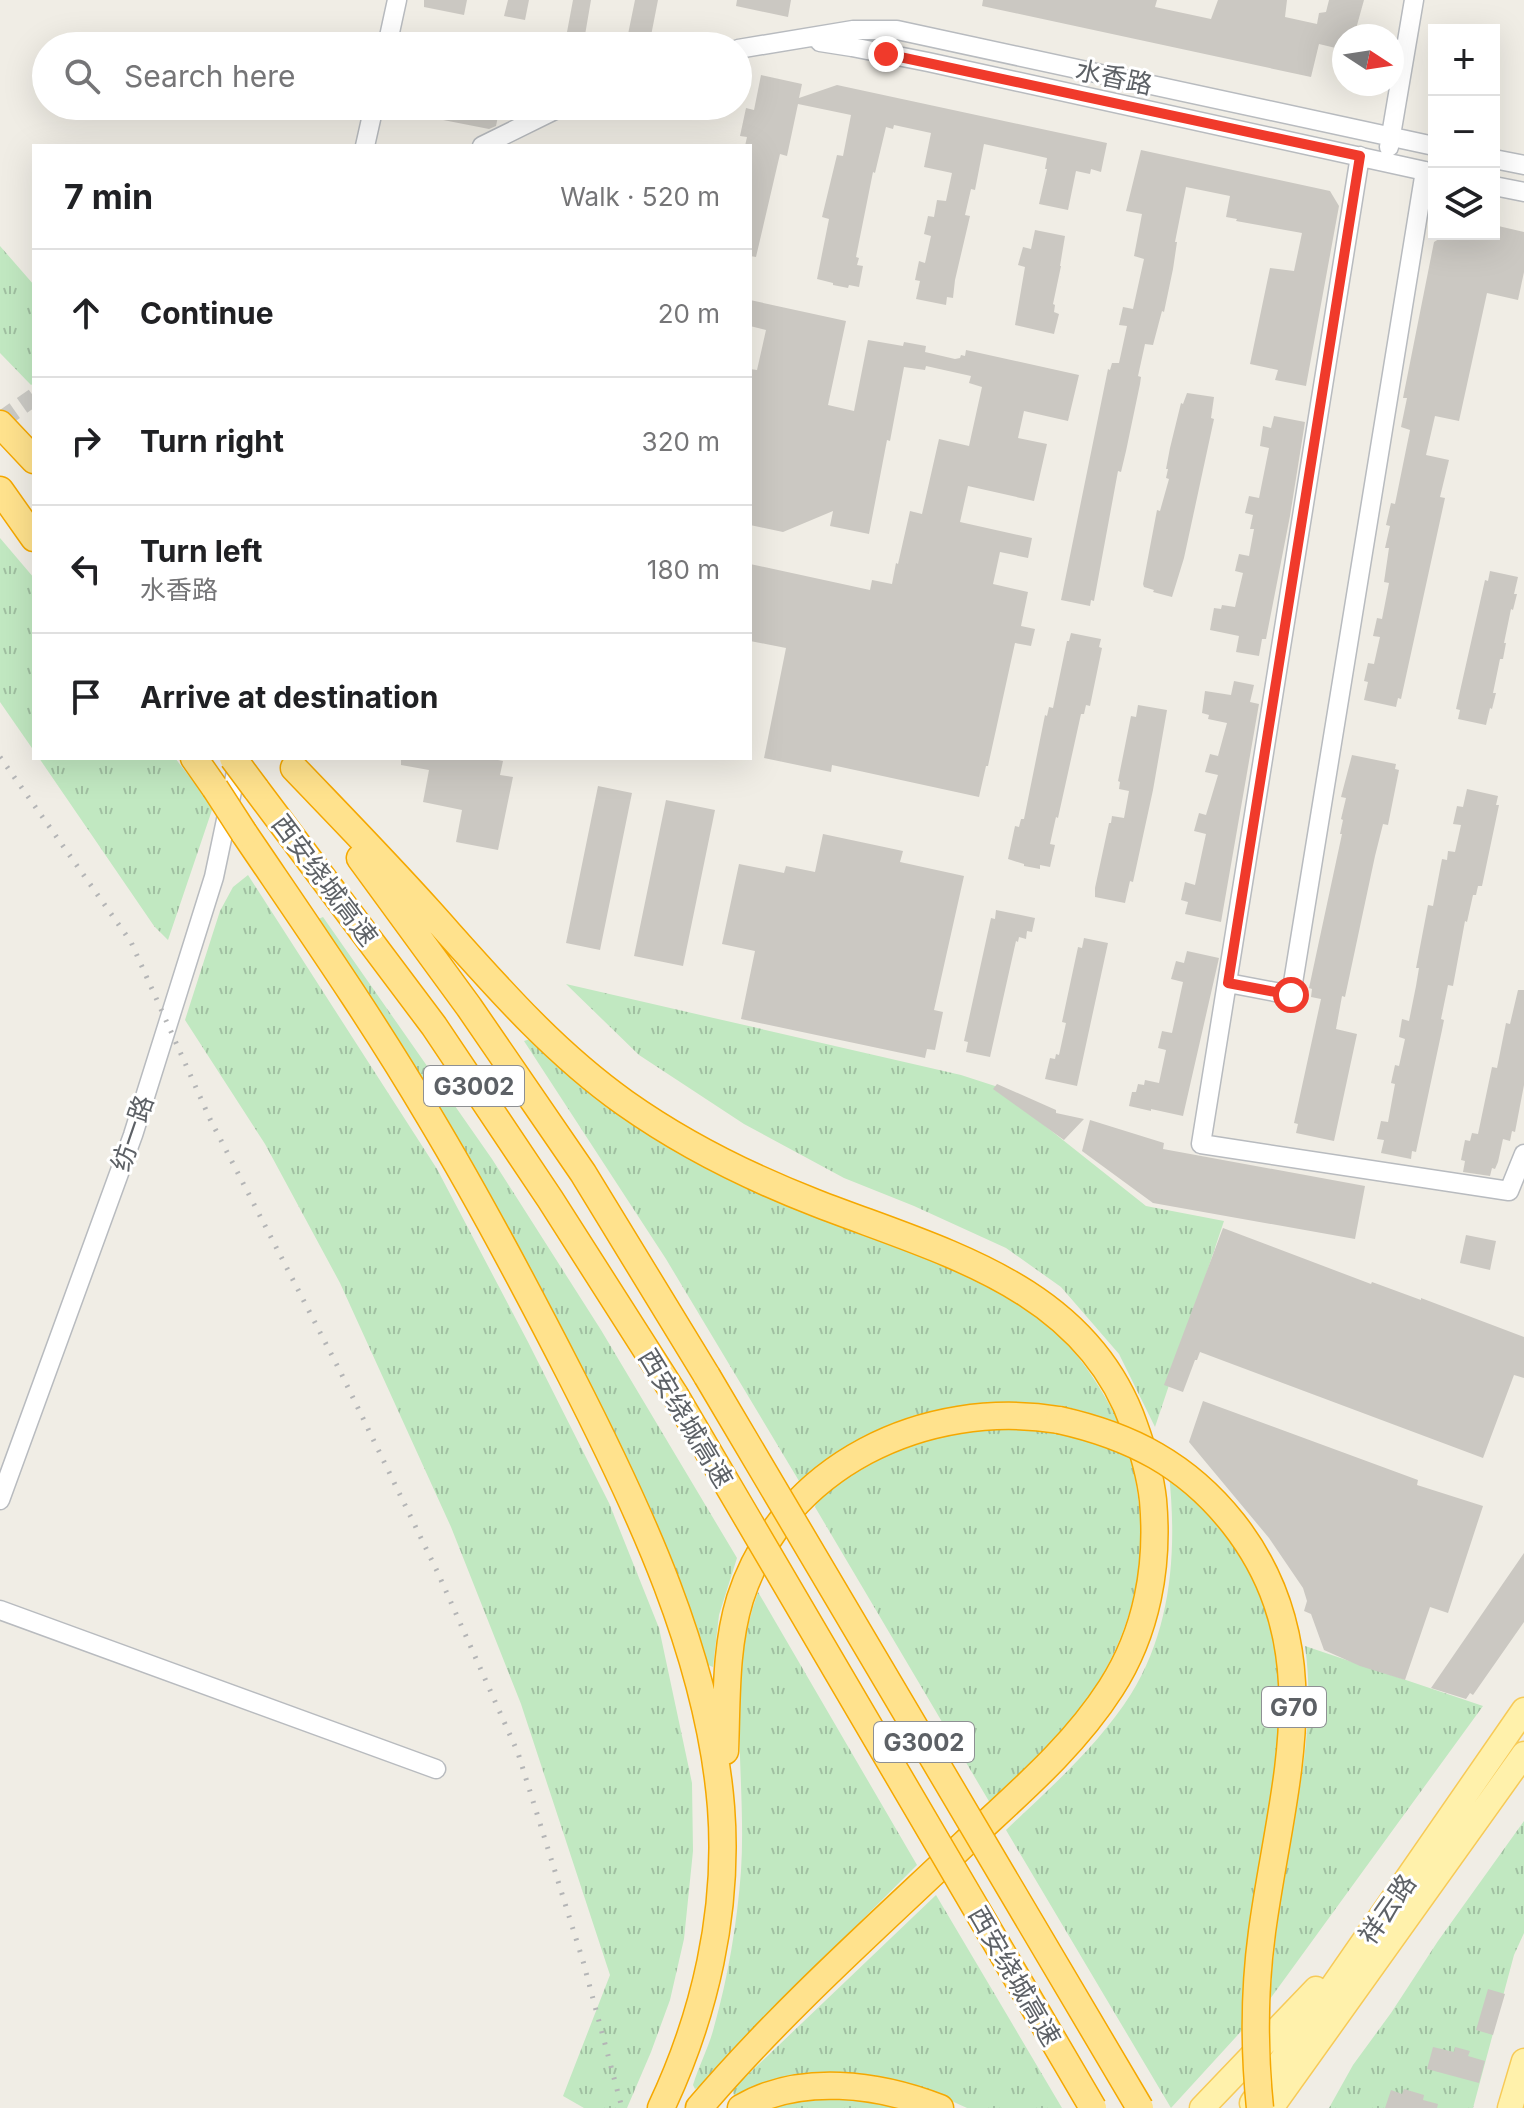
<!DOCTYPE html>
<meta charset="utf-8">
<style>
body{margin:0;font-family:Inter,"Noto Sans SC",sans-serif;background:#f6f6f6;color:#202124}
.controls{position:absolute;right:24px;top:24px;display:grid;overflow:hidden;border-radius:0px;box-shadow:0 8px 32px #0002}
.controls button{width:72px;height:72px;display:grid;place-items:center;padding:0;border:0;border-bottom:2px solid #e0e0e0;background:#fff;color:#202124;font:40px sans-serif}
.compass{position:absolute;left:1332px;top:24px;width:72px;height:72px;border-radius:50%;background:#fff;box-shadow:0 8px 32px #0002;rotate:102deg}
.stop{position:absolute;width:24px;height:24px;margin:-18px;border:6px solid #f03a2b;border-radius:50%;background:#fff}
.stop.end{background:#f03a2b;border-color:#fff;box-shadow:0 2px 8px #0008}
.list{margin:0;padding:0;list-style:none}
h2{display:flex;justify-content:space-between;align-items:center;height:104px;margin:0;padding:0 32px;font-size:34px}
h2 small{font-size:26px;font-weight:400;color:#757577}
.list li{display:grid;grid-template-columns:52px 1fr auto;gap:24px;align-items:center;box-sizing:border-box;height:128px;padding:0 32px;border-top:2px solid #e0e0e0}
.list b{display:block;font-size:30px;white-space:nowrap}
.list p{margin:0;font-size:26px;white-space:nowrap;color:#757577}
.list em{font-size:26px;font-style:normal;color:#757577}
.icon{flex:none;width:44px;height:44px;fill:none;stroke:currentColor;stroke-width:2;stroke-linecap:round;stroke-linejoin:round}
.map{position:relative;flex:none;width:1524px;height:2108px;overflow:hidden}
.search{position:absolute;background:#fff;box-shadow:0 8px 32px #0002;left:32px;top:32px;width:720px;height:88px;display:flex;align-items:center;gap:20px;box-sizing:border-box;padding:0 28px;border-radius:44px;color:#757577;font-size:30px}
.panel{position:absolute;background:#fff;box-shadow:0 8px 32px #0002;left:32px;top:144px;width:720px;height:616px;border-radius:0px}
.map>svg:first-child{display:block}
.grass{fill:url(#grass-tufts)}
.building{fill:#cbc8c2}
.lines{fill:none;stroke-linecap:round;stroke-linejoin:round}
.minor-tunnel{stroke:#cbcac5;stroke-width:18;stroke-dasharray:18 9;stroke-linecap:butt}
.minor-casing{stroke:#b8bbbf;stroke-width:21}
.major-casing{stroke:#f7ca57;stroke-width:27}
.highway-casing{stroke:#f5a800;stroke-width:29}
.minor{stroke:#fff;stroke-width:18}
.major{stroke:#fff1ab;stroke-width:24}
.highway{stroke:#ffe28d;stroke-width:26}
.rail{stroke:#b4b5b6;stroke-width:5;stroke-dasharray:2 10;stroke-linecap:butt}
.highway-bridge-casing{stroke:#f5a800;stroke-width:29;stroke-linecap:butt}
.highway-bridge{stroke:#ffe28d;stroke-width:26}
.route{stroke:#f03a2b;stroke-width:10}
.labels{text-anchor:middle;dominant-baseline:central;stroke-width:6;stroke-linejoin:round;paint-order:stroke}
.shield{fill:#fff;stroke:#8e9094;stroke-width:2}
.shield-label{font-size:24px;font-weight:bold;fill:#5d6166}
.street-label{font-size:26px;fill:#5d6166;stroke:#fff}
</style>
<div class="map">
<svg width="1524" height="2108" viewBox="0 0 1524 2108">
<defs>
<pattern id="grass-tufts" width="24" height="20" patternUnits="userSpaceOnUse" patternTransform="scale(2)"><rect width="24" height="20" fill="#c1e8c1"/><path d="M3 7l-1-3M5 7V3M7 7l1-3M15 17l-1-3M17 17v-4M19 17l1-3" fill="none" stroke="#a0bfa1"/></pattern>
</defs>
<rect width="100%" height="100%" fill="#f0ede5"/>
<path class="grass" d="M0,246L34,285V383L31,385L0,353Z
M0,538L34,578V751L0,702Z
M39,758H175L213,807L168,940L154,926Z
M248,875L437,1169L528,1342L609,1503L659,1628L692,1783L693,1851L684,1939L670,2000L651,2052L627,2108H584L563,2096L610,1975L521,1704L451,1527L340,1283L265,1144L185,1020L220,911L233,887Z
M323,917L492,1159L601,1330L737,1558L719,1615L713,1667L708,1665L635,1480L316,920Z
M566,984L961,1075L995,1086L1146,1206L1224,1221L1155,1427L1119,1354L1061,1287L1006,1248L914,1206L844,1178L744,1124L639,1055Z
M533,1038L580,1081C671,1126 762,1171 852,1216C914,1246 978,1273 1034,1314C1071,1341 1099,1382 1119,1423C1097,1416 1075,1407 1053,1405C981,1397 905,1411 845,1450C829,1460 816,1474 802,1486L666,1259L524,1041Z
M1048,1427L1130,1452C1136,1484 1143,1517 1141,1550C1137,1603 1118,1656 1087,1699C1059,1737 1023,1770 990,1803L815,1507L817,1498L881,1452L953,1430Z
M1169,1474L1218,1520L1257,1577L1280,1653L1282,1727L1246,2026L1171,2108L1006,1830C1050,1788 1098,1746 1131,1694C1172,1628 1177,1550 1169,1474Z
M758,1592L917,1865L761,2021L702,2085L695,2089L693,2085C699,2065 709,2047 714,2027C728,1977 737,1924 741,1871C747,1779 725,1681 758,1592Z
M1305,1646L1483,1706L1270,1999C1273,1956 1278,1914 1285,1871C1298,1796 1316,1723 1305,1646Z
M1524,1821V1933L1514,1955L1473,2108H1329L1353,2065L1391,2013L1438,1941Z
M936,1895L1062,2108H967L934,2093L736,2099L734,2097L733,2090L735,2087Z
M824,2097L847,2098L903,2108H770L800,2100Z"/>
<path class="building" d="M424,0H467L464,15L424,7Z
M508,0H529L525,20L504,16Z
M573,0H591L585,35L567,32Z
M635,0H658L649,46L626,44Z
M737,0H791L788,17L736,6Z
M983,0H1157L1155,7L1211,19L1218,0H1287L1285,17L1317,24L1319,13L1326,12L1329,0H1364L1354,36H1344V50L1319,44L1311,77L982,6Z
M761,75L802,84L799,98L837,85L1107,143L1101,172L1091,169L1090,174L1076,171L1068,210L1039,204L1047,169H1045L1047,158L984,144L975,190L971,189L965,215L970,216L955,280L953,298L947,297L946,305L916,299L920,281L915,280L919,261L925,263L931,236L924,234L928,216L934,217L937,200L946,201L952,173L924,167L931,133L894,125L893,129L886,127L875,173L873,172L856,257L859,258L857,265L863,266L859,287L849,285L848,288L833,285V283L817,279L829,219L822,217L837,155L843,156L851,115L798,104L787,156L780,154L756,257L750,256V146H745L747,137L740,136L746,108L754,110Z
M441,106H500L496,126L489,129L438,119Z
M1141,150L1330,191L1339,206L1306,386L1275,380L1278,370L1250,364L1270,268L1294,271L1302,233L1236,221L1237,219L1226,217L1230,196L1186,187L1175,242H1177L1173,269L1164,312L1162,311L1153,345L1145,344L1138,376L1141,377L1140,384L1126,451L1121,472L1118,471L1094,601L1091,600L1090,606L1061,600L1108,369L1110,370L1112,363H1119L1127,326L1119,325L1123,307L1133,309L1144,259L1134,256L1142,214L1126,211Z
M1494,225L1524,232V272L1518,300L1487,293L1459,421L1435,416L1426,455L1449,460L1440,497L1445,498L1401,699L1398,698L1396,707L1364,700L1368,682L1364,681L1368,663L1374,664L1380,637L1373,636L1377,618L1382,619L1389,583L1384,582L1389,548H1385L1390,526L1386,525L1391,503L1395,504L1410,430L1401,427L1407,398H1403L1434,242L1447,234H1494Z
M1035,230L1065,236L1060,266H1061L1053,304L1055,305L1054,312L1059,314L1054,334L1015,325L1025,267L1018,265L1023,247L1031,249Z
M750,300L846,321L828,405L854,411L868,340L903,346L904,342L926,346L925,352L955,359L960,358L961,355L965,356L966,350L1079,375L1068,421L1024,411L1018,438L1047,444L1034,501L968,486L960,522L1032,538L1028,558L1000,552L993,584L1028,592L1021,626L1035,629L1031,646L1015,643L988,766H986L979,797L832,765L831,772L764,758L786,648L750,641V564L870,590L872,580L892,584L896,563L898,564L910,511L922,514L939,439L969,446L982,387L969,383L971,376L926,366L925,370L904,367L890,441L887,440L869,534L830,526L833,511L783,532L750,525V369L757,370L766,330L750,326Z
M1187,393L1214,397L1211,418L1214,419L1184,558L1172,597L1153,592L1154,590L1144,587L1143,584L1157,510L1160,511L1169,479L1166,478L1168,469H1166L1170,448L1181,403L1183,404Z
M1274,416L1305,422L1290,516L1266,639H1262L1259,656L1236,652L1239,636L1210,630L1214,608L1221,609L1222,605L1235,607L1243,573L1235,571L1239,554L1249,556L1254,529H1250L1253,515L1245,513L1249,496L1259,498L1269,448L1260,446L1263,426L1271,428Z
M1490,571L1518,577L1514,594H1517L1513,610L1511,609L1504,643H1506L1503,659H1500L1493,693H1496L1492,709L1490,708L1486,725L1458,719L1460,710L1456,709L1485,580L1488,581Z
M1071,633L1101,639L1099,647L1102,648L1090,706L1086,705L1084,714H1081L1058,818L1056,817L1050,844L1055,845L1050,867L1040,865V869L1024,866V864L1008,859L1015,826L1019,827L1021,819H1024L1045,715L1047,716L1049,707L1053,708L1067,641H1069Z
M1234,681L1254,685L1250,702L1259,704L1221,922L1185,914L1188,902L1181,900L1185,882L1195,885L1206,834L1194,831L1199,813L1206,815L1218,775L1205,772L1210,754L1218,756L1227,723L1208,719L1209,715L1202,713L1205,691L1231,695Z
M1138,705L1167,710L1153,790L1133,882L1130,881L1125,903L1095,897V888L1109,823H1111L1112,816L1124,818L1129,791L1119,789L1120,782L1118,781L1131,716L1136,717Z
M1352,755L1396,764L1395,769L1399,770L1388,825L1383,824L1375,856L1345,997L1342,996L1336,1029L1357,1034L1334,1141L1296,1133L1298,1124L1294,1123L1321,999L1311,997L1312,989L1309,988L1342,834H1340L1343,820L1341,819L1346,798L1341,797Z
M401,758H488L503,761L500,775L513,777L498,850L456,842L462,810L423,802L429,770L401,765Z
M598,786L632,793L600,950L566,943Z
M1467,789L1498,796L1496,805H1499L1482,886H1478L1476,895H1473L1467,922L1465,921L1453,986L1448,985L1441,1019L1444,1020L1442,1030L1416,1152L1412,1151L1411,1159L1381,1153L1384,1140L1377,1139L1381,1121L1388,1122L1395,1084L1391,1083L1395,1065L1399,1066L1405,1039L1399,1037L1402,1019L1409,1021L1416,986L1419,968H1416L1428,905L1433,906L1442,859L1447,860L1448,851L1455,852L1461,825L1453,824L1457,806L1463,807Z
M666,800L715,810L683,966L634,956Z
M823,834L903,851L900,862L964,876L934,1010L943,1012L935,1050L927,1049L925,1058L741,1019L755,951L722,944L739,864L784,873L786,866L815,872Z
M996,910L1035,918L1032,932L1027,931L1026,939L1019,937L1018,942L1016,941L990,1057L966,1052L968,1042L964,1041L991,918L995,919Z
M1084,938L1108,943L1077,1086L1045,1079L1050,1058L1055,1059L1056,1054L1059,1055L1066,1023L1062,1022L1078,947L1082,948Z
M1187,951L1219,958L1183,1116L1151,1109V1111L1129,1106L1132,1092H1136L1138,1084L1144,1085L1145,1080L1159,1083L1166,1050L1158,1048L1162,1031L1172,1033L1183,982L1171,979L1176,961L1184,963Z
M1518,990H1524V1085L1515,1132L1512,1131L1510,1141L1503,1139L1498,1162L1495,1169L1492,1168L1490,1176L1463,1172L1465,1161L1461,1160L1465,1140L1470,1141L1472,1133L1478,1134L1492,1067L1497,1068L1506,1023L1510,1024Z
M997,1084L1056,1110V1113L1084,1119L1064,1140L993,1089Z
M1090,1120L1164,1143L1163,1149L1365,1186L1355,1239L1153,1203L1082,1151Z
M1223,1228L1371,1284L1372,1282L1421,1300V1298L1524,1337V1378L1514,1375L1483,1458L1200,1352L1197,1360H1195L1183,1392L1164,1385Z
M1466,1235L1496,1241L1490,1270L1460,1263Z
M1203,1401L1418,1480L1417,1485L1483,1506L1448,1613L1430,1607L1405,1680L1360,1666L1324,1650L1311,1614L1304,1611L1307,1601L1303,1588L1269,1538L1189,1442Z
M1524,1553V1622L1473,1695L1470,1693L1466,1699L1431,1688Z
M1488,1989L1505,1994L1493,2035L1476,2030Z
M1433,2047L1454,2052L1455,2047L1470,2051L1468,2056L1485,2061L1479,2083L1427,2069Z
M1404,2089L1424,2095L1423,2100L1438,2104L1437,2108H1385L1391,2090L1402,2094Z"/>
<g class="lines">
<path class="minor-tunnel" d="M0,421L34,397"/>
<g class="minor-casing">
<path id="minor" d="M820,42L852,47L928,62L1434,173
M387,46L397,0
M738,49L853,30H897L1434,146
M365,146L374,106
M482,146L563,106
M1389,147L1414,0
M1360,156L1201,1144L1509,1191L1524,1154
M1494,159L1524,165
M1494,186L1524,192
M1228,983L1291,995L1425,171
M0,1500L133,1135L214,877L239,758
M0,1610L436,1769"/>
</g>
<g class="major-casing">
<path id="major" d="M1252,2103L1524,1710
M1202,2108L1316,1989
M1271,2108L1524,1754
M1510,2108L1524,2061"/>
</g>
<g class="highway-casing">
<path id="highway" d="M0,424L34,460
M0,490L34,538
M194,758L215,788
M294,768C339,815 385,862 429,911C490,979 549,1049 625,1103C683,1144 749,1177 816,1203C939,1251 1085,1285 1134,1425C1143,1450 1150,1473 1153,1500C1159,1566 1147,1632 1111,1688C1072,1749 1015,1796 963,1845C873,1930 779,2014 699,2108
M256,789L434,1026L550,1199L675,1395
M244,833C307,926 372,1019 429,1116C480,1201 526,1288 571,1376C639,1509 709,1657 721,1807C729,1911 705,2015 661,2108
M360,858L469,1007L583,1173L707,1376
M725,1751C727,1700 725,1648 740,1599C783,1465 926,1398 1059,1420
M741,2108C800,2073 879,2084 940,2108"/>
</g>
<use href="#minor" class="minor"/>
<use href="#major" class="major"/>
<use href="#highway" class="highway"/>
<path class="rail" d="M0,757L131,942L210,1119L341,1373L437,1571L518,1753L583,1961L622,2108"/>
<g class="highway-bridge-casing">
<path id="highway-bridge" d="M233,758L256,789
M215,788L244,833
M707,1376L1140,2108
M675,1395L1093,2108
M1059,1420C1131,1436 1187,1465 1233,1523C1333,1650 1281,1789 1262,1932C1254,1991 1254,2049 1260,2108"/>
</g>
<use href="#highway-bridge" class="highway-bridge"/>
</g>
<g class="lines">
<path class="route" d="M886,54L1360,156L1228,983L1291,995"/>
</g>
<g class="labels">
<g class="shield">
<rect x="424" y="1066" width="100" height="40" rx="6"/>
<rect x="1262" y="1687" width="64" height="40" rx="6"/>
<rect x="874" y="1722" width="100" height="40" rx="6"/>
</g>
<g class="shield-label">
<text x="474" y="1086">G3002</text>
<text x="1294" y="1707">G70</text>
<text x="924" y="1742">G3002</text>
</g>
<g class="street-label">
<text transform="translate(1114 77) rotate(12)">水香路</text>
<text transform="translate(325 880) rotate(53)">西安绕城高速</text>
<text transform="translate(132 1133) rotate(-71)">纺一路</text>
<text transform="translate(686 1418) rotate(59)">西安绕城高速</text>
<text transform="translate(1387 1909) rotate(-55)">祥云路</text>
<text transform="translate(1015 1976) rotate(60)">西安绕城高速</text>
</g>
</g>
</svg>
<div class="controls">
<button>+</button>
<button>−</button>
<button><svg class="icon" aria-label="layers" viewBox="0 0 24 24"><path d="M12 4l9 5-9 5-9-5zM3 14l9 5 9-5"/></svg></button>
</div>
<svg class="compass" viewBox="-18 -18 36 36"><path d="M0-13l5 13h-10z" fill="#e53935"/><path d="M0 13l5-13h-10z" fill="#757577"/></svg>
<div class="stop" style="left:1291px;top:995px"></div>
<div class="stop end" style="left:886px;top:54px"></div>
<div class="search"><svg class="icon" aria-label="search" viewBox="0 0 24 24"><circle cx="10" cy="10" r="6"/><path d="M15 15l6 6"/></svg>Search here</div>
<section class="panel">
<h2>7 min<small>Walk · 520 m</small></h2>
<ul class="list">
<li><svg class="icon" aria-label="ahead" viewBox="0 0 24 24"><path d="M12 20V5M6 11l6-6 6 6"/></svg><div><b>Continue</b></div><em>20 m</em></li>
<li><svg class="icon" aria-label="right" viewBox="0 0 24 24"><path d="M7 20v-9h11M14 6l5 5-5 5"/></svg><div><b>Turn right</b></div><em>320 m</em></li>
<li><svg class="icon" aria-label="left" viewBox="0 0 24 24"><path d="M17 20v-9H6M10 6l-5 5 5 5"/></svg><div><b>Turn left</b><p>水香路</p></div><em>180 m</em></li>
<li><svg class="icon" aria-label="arrive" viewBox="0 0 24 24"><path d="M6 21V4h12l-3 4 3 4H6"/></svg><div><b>Arrive at destination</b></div></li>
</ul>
</section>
</div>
